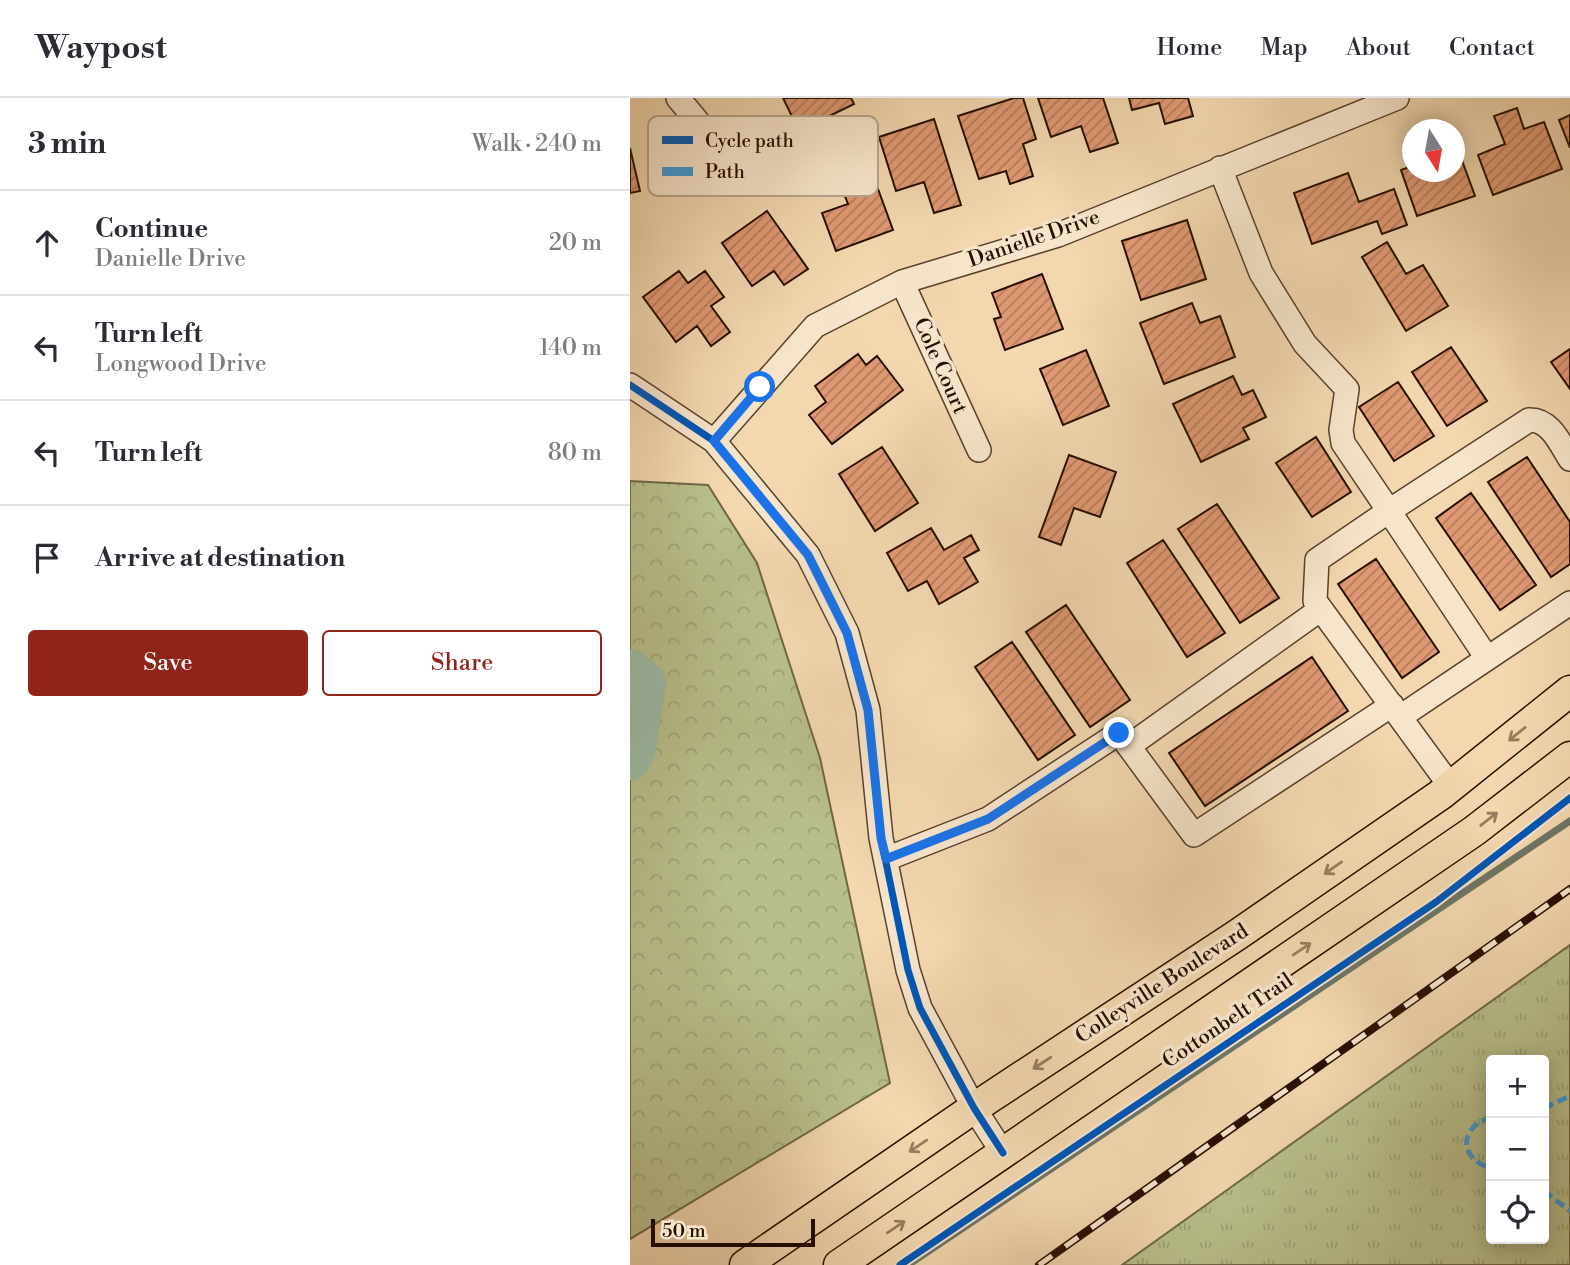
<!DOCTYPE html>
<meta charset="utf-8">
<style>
body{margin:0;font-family:"Libre Bodoni",serif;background:#f2f2f3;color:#2b2b33}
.controls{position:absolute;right:21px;bottom:21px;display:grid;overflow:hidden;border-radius:7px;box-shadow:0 4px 18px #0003}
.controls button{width:63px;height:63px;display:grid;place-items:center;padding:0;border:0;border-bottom:2px solid #e1e1e2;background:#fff;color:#2b2b33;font:35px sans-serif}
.compass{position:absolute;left:772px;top:21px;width:63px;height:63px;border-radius:50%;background:#fff;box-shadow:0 4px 18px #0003;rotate:169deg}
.scale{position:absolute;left:21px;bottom:18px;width:164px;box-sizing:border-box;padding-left:7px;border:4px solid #270f00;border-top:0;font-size:19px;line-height:24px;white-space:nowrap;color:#270f00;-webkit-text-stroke:5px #f7e5cb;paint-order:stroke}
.stop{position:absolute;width:21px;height:21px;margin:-16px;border:5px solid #1a73e8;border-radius:50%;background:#fff}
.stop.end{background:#1a73e8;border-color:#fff;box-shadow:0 2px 7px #0008}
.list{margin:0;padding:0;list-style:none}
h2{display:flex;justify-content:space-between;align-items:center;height:91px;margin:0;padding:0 28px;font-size:30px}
h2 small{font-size:23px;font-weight:400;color:#7c7c81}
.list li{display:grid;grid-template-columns:46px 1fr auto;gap:21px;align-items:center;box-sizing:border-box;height:105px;padding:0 28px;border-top:2px solid #e1e1e2}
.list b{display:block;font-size:26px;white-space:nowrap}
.list p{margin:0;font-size:23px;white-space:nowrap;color:#7c7c81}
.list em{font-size:23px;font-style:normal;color:#7c7c81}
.actions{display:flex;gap:14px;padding:21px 28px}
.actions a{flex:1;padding:16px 0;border:2px solid #8f2418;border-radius:7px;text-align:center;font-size:24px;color:#8f2418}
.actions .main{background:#8f2418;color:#fff}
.icon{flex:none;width:38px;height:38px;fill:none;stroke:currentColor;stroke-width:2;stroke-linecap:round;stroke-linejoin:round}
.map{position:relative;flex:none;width:940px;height:1167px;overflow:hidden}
header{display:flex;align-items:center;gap:42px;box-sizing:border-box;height:98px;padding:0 35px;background:#fff;border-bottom:2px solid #e1e1e2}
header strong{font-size:33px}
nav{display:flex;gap:38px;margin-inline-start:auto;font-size:24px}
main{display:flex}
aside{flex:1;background:#fff}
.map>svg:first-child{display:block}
.grass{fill:url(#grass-tufts);stroke:#706746;stroke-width:2;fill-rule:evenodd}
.forest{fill:url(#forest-crowns);stroke:#706746;stroke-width:2}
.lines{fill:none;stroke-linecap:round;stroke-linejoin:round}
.stream{stroke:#6d7664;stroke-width:7}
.river{stroke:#9cbaa6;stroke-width:40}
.building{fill:url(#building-hatch);stroke:#270f00;stroke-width:2}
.minor-casing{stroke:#5a412c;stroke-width:26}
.major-casing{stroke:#270f00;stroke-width:33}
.minor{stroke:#f7e5cb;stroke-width:23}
.major{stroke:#f2d7af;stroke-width:30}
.rail-casing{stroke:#270f00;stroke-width:8}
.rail{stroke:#f7e5cb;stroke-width:5;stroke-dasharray:16;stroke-linecap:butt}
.quiet{stroke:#3d9adc;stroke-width:5;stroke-dasharray:10 5;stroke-linecap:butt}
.cycleway-casing{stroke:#f7e5cb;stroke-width:11}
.cycleway{stroke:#0057b8;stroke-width:7}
.oneway{stroke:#977d60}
.route{stroke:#1a73e8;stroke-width:9}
.labels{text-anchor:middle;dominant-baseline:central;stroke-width:7;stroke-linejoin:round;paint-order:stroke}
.street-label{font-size:21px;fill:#270f00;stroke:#f7e5cb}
.key{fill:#f7e5cb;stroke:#b9a58e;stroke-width:2}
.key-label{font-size:19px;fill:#270f00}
</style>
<header>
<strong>Waypost</strong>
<nav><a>Home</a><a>Map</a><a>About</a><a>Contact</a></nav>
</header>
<main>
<aside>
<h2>3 min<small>Walk · 240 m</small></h2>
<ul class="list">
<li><svg class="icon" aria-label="ahead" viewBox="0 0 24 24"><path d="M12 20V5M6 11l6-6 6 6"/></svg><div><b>Continue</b><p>Danielle Drive</p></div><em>20 m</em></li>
<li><svg class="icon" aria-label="left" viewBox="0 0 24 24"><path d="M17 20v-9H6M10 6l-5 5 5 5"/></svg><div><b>Turn left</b><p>Longwood Drive</p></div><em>140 m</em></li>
<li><svg class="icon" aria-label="left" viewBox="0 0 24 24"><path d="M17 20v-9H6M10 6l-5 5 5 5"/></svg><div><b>Turn left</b></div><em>80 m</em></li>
<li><svg class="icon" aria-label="arrive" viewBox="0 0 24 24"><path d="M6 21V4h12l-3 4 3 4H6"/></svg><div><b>Arrive at destination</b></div></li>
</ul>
<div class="actions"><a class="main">Save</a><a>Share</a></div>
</aside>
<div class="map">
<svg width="940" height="1167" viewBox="0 0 940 1167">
<defs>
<pattern id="grass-tufts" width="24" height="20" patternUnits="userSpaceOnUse" patternTransform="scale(1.75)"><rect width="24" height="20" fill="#b8bf8c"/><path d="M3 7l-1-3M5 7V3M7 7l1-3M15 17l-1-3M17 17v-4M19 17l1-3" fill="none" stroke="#9ea377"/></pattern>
<pattern id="forest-crowns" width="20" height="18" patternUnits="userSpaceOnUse" patternTransform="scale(1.75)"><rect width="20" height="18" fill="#b8bf8c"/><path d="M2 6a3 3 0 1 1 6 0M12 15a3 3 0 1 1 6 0" fill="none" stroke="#9ea377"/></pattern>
<pattern id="building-hatch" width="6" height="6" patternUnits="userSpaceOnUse" patternTransform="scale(1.75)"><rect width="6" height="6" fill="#df9972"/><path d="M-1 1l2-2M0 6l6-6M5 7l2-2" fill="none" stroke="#b57b5b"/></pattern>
</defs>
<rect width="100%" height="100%" fill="#f2d7af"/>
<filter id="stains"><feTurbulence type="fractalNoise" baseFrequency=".00286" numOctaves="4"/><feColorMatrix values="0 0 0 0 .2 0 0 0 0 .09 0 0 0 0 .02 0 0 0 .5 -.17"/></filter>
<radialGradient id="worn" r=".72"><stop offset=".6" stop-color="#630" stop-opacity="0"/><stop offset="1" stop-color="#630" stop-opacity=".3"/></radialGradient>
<path class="grass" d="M940,847V1167H492ZM861,962H914V1141H861Z"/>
<path class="forest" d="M0,383L78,387L127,465L190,660L260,985L0,1141Z"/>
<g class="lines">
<path class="stream" d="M278,1167L940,723"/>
<path class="river" d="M0,571L16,584L6,652L0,662"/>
</g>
<path class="building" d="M153,0H221L224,6L169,33Z
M384,0H393L406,41L393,46L403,78L380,86L376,73L349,81L328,18Z
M408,0H473L488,45L460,54L451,28L421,39Z
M499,0H558L563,18L535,26L529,5L502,12Z
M887,10L894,31L914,24L932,71L863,97L848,57L875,46L864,18Z
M940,17V50L929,22Z
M304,21L331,107L304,115L294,84L266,93L249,39Z
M0,50L10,93L0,95Z
M830,57L845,98L787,118L771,72L782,68V74H824V59Z
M240,69L263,132L206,153L192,115L218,106L208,81Z
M718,75L729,104L764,91L777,127L752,136L747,123L682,146L664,95Z
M137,113L178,171L154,187L144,173L122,188L92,145Z
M557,122L576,181L511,202L492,143Z
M757,144L776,176L793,167L818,208L776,233L732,159Z
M49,173L58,185L75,173L94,199L81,208L100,234L81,248L67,228L46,244L13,199Z
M412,176L433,231L375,252L364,221L371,219L362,195Z
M562,205L570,225L590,218L605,259L534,286L510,225Z
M821,249L857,303L817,328L782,274Z
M940,251V291L921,264Z
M456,252L479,308L433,327L410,271Z
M228,256L236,267L247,258L273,292L202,346L179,317L196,304L185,288Z
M603,278L612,297L623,292L636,319L613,330L619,341L571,364L543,306Z
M768,284L804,338L764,363L729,309Z
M686,339L721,394L682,419L646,365Z
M252,349L288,405L245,433L209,376Z
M439,357L486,374L470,419L444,410L431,447L409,439Z
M897,359L940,424V466L921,479L858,384Z
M841,395L906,487L870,512L806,420Z
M587,406L649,500L610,525L548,431Z
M301,430L314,452L341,437L349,452L334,460L348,484L309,506L297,483L278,493L257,455Z
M533,442L595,535L557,559L497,465Z
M746,461L809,554L772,580L708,486Z
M436,507L500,602L460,629L396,534Z
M382,544L445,637L408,662L345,569Z
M682,559L718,613L575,708L539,655Z"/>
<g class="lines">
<g class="minor-casing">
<path id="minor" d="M48,0L68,24
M590,70L631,175L675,246L717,291L711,332L713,345L759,413L899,322C920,321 930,345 940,361
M272,184L349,352
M0,287L84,343L178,457L217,535L238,612L251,740L278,872L290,910L344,1010L373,1055
M84,343L185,228L272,184L428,137L767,0
M770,619L940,505
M499,648L691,511
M821,689L685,503L687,462L759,413L857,560
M256,761L358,721L489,635L564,737L762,607"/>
</g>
<g class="major-casing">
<path id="major" d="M115,1167L344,1010L607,837L810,697L940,593
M209,1167L844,733L940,659"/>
</g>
<use href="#minor" class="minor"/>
<use href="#major" class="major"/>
<g class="rail-casing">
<path id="rail" d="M409,1167L940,791"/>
</g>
<use href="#rail" class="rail"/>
<path class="quiet" d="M914,1010L940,998
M861,1019C829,1029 828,1061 861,1070
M914,1093L940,1113"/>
<g class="cycleway-casing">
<path id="cycleway" d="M0,287L84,343L178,457L217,535L238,612L251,740L278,872L290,910L344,1010L373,1055
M270,1167L806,804L940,700"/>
</g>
<use href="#cycleway" class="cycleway"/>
</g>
<defs><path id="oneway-shaft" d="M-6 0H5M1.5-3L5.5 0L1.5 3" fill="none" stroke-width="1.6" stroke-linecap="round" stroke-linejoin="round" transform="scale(1.75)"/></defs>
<g class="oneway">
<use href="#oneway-shaft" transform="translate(887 636) rotate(141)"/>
<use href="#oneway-shaft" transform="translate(859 721) rotate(-38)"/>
<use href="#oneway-shaft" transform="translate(703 770) rotate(145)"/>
<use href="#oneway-shaft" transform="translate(672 851) rotate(-34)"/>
<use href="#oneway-shaft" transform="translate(412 965) rotate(147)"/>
<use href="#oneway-shaft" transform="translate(288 1048) rotate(146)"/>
<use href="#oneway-shaft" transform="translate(266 1129) rotate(-34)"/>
</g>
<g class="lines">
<path class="route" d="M130,289L84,343L178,457L217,535L238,612L251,740L256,761L358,721L489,635"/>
</g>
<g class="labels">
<g class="street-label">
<text transform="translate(404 141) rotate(-19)">Danielle Drive</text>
<text transform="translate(310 268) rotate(66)">Cole Court</text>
<text transform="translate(532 886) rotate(-33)">Colleyville Boulevard</text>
<text transform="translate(598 923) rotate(-34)">Cottonbelt Trail</text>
</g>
</g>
<rect x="18" y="18" width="230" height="80" rx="10" class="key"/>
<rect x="32" y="38" width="31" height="8" fill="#0057b8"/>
<rect x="32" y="69" width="31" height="9" fill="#3d9adc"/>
<g class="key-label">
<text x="75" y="49">Cycle path</text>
<text x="75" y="80">Path</text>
</g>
<rect width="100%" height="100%" filter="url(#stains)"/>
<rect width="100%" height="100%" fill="url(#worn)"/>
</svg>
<div class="controls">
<button>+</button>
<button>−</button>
<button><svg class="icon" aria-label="locate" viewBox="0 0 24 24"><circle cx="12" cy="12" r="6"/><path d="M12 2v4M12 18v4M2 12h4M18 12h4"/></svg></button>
</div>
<svg class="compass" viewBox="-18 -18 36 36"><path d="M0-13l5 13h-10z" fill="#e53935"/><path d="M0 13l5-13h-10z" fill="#7c7c81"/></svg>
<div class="scale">50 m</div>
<div class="stop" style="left:130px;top:289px"></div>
<div class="stop end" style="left:489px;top:635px"></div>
</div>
</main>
